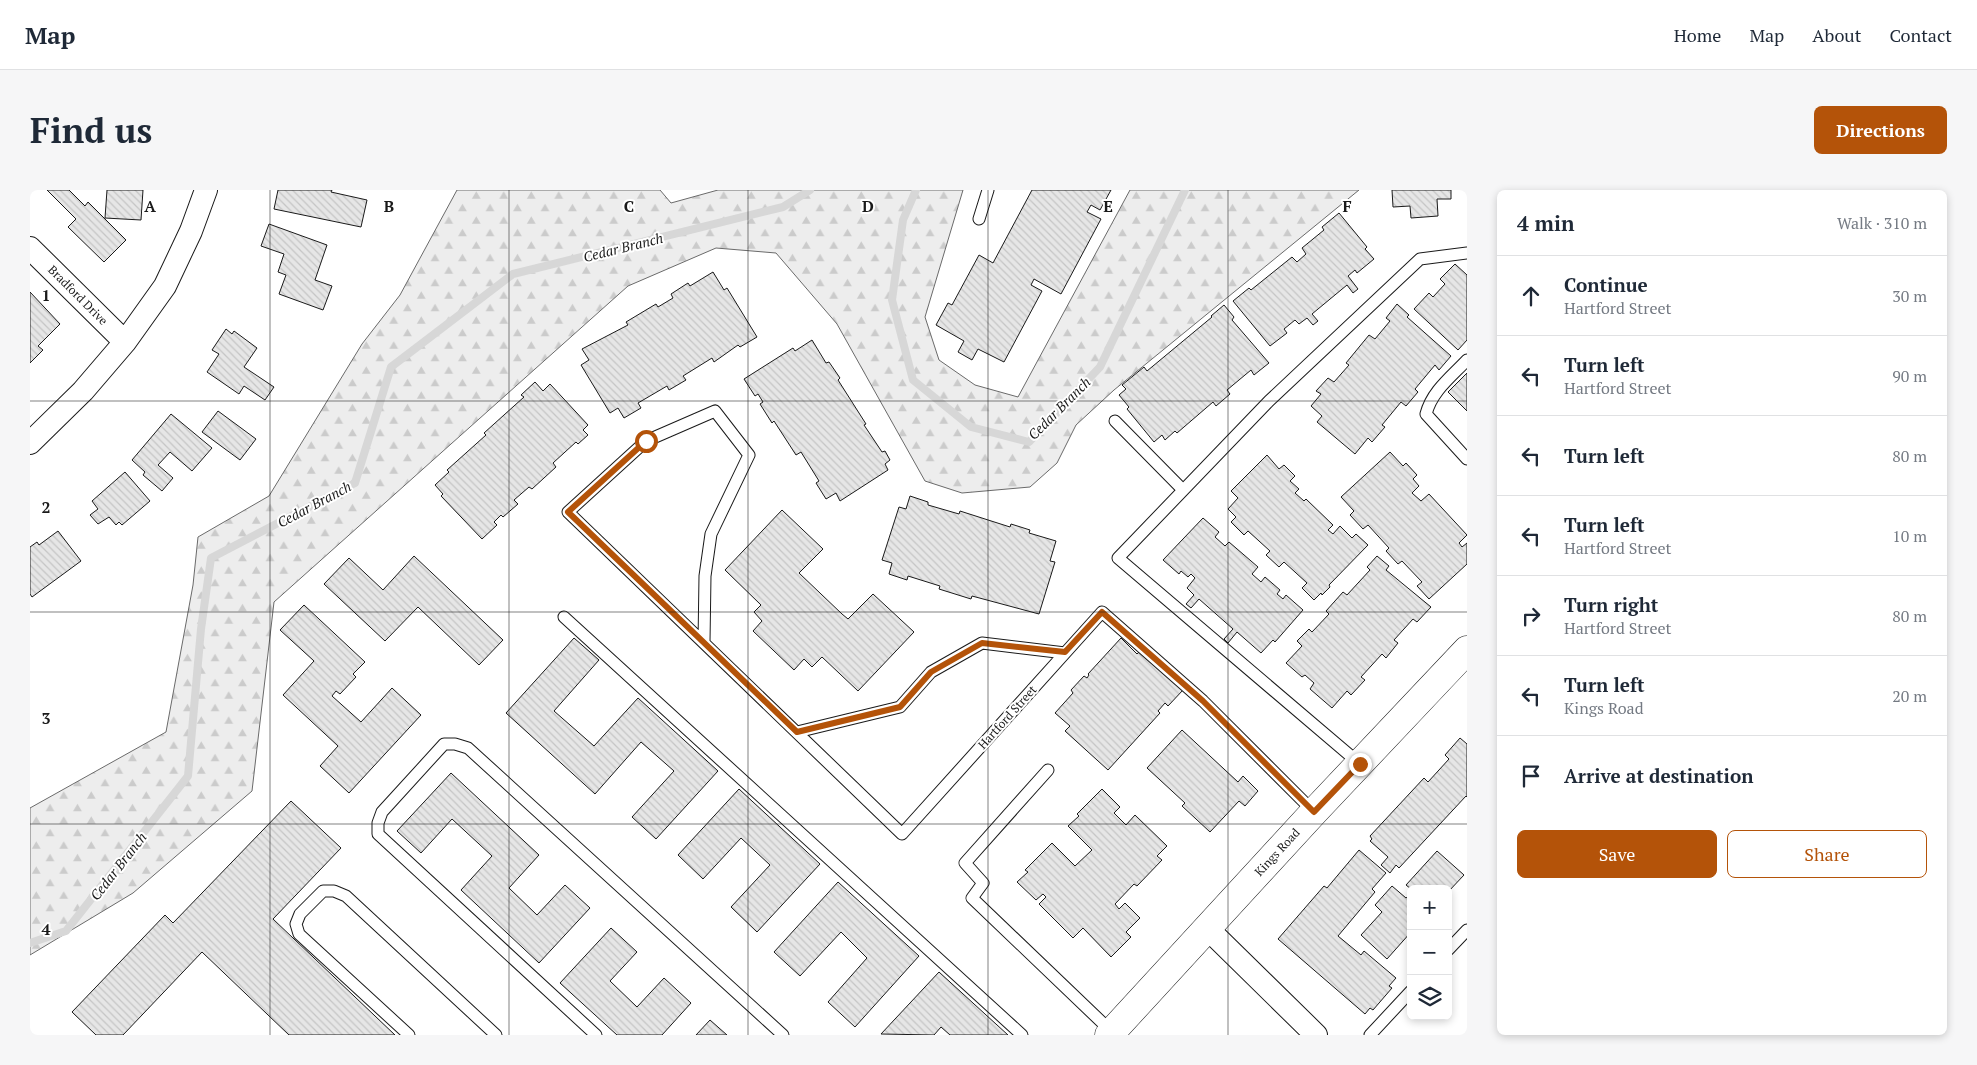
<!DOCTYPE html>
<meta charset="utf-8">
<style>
body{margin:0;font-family:"PT Serif",serif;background:#f6f6f7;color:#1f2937}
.controls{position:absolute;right:15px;bottom:15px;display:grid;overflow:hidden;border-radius:8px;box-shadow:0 2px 8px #0003}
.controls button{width:45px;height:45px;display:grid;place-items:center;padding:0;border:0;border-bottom:1px solid #e0e1e3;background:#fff;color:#1f2937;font:25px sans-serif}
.stop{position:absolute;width:15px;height:15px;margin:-11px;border:4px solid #b45309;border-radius:50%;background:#fff}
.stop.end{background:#b45309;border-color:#fff;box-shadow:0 1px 5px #0008}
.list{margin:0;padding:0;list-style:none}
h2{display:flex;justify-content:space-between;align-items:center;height:65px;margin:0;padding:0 20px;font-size:21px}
h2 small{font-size:16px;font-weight:400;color:#747a83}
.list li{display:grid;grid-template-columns:32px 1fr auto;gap:15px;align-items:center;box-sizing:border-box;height:80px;padding:0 20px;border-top:1px solid #e0e1e3}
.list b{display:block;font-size:19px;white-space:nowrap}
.list p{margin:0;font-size:16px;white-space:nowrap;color:#747a83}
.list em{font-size:16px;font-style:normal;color:#747a83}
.actions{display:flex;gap:10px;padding:15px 20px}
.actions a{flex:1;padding:11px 0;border:1px solid #b45309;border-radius:8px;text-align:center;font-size:18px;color:#b45309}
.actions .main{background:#b45309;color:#fff}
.icon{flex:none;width:28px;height:28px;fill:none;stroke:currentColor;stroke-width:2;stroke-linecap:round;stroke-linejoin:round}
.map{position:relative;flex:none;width:1437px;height:845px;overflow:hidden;border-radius:8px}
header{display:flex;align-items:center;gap:30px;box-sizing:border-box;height:70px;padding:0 25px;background:#fff;border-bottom:1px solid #e0e1e3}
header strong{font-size:24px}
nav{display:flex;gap:28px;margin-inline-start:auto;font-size:18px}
.intro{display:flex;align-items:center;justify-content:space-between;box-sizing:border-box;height:120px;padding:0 30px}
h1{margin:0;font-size:35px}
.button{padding:12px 22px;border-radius:8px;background:#b45309;color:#fff;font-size:18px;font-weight:700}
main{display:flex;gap:30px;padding:0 30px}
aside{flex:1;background:#fff;border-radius:8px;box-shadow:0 2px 8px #0003}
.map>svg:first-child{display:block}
.forest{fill:url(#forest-firs);stroke:#6a6a6a}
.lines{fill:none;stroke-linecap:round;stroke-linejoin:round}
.stream{stroke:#d7d7d7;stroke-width:8}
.building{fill:url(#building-back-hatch);stroke:#1a1a1a}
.service-casing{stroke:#1a1a1a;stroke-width:13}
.minor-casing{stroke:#1a1a1a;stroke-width:24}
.tertiary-casing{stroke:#1a1a1a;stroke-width:29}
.service{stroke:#fff;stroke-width:11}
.minor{stroke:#fff;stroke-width:22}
.tertiary{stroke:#fff;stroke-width:28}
.route{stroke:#b45309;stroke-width:6}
.grid{fill:none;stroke:#1a1a1a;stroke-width:1;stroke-opacity:0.55}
.labels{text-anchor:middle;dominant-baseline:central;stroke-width:4;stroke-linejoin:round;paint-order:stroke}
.street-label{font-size:12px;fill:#1a1a1a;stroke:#fff}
.water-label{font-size:14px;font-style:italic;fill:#1a1a1a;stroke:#fff}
.grid-label{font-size:16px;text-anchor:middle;font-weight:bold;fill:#1a1a1a;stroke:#fff;stroke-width:4;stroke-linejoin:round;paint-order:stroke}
</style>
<header>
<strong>Map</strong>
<nav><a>Home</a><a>Map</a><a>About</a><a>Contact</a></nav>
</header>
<div class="intro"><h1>Find us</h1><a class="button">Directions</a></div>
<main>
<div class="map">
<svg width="1437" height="845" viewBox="0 0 1437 845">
<defs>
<pattern id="forest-firs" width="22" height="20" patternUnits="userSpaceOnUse" patternTransform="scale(1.25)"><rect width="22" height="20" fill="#ededed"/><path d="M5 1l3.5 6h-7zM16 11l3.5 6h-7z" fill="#cbcbcb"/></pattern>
<pattern id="building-back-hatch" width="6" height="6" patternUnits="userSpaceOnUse" patternTransform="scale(1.25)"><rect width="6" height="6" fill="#e6e6e6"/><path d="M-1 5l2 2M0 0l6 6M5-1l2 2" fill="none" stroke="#c5c5c5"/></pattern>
</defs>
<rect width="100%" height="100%" fill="#fff"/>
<path class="forest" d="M427,0H630L641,13L688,0H933L895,127L909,170L945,195L988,207L1100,0H1329L1084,200L1046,235L1027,273L1000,297L932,303L895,291L807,134L746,63L686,58L598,96L244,412L222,601L103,703L0,765V618L136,542L163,395L168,347L239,306L332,154L370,105Z"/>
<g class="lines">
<path class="stream" d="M886,0L873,30L862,110L883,190L941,237L999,252L1070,177L1155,0
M0,753L36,741L158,586L171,439L181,368L325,293L361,177L483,84L753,17L780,0"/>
</g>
<path class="building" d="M17,0H39L55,16L58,12L96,50L74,72L38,37L46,29Z
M77,0H113L111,30L75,28Z
M248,0H302L301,2L337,10L331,37L244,19Z
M1002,0H1081L1070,20L1061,15L1057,22L1071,29L1031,104L1004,89L1001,95L1012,101L974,172L948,159L942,170L928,162L934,151L906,135L918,113L922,115L949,65L963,73Z
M1362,0H1421V9H1407L1408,26L1381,28L1380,16L1363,17Z
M1309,23L1337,57L1335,59L1344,69L1327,83L1325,80L1318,86L1328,99L1323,103L1317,95L1282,124L1288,131L1283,135L1277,128L1269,134L1265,130L1254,139L1257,143L1240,156L1203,111L1219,98L1221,100L1262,67L1267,72L1276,64L1272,58L1294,40L1292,37Z
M239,34L297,55L285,90L302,96L293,120L249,104L256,85L248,82L254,64L231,56Z
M1425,74L1437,85V150L1428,160L1384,119L1399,103L1403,107L1415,94L1410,89Z
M683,82L694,100L697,98L727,147L710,157L708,155L684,172L682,168L653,186L656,190L639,200L637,196L608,213L611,218L594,228L588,218L580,223L551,175L559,170L552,159L598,135L596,132L626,114L628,117L643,108L641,104L658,93L660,96Z
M0,102L30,134L8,156L13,160L0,173Z
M1367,114L1379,125L1377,127L1421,166L1409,180L1405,175L1385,199L1388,202L1376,216L1371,212L1352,235L1355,237L1342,252L1338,248L1325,264L1287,232L1292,226L1281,216L1291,204L1286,201L1298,188L1304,192L1319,175L1316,173L1339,145L1345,149L1360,131L1356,128Z
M1194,115L1204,127L1202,130L1239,173L1224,185L1221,180L1197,200L1200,204L1186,216L1183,212L1147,243L1145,241L1135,250L1132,245L1124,252L1097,219L1099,217L1089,205L1096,199L1092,195L1114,177L1117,181L1182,127L1181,126Z
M196,139L202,144L204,141L227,158L214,177L244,197L235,210L214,196L209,204L177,182L189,164L182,160Z
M782,150L796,173L799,172L810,188L808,190L836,234L834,235L852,262L855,261L860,270L855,274L858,280L810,311L806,303L796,309L786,293L789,291L771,262L766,265L744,231L742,233L730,214L733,212L728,204L725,206L714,189L763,158L765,161Z
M1437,183V221L1418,202Z
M505,192L513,201L520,194L558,235L553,240L558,245L548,254L546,252L523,273L526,277L502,299L499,297L484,310L488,314L473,327L471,325L464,332L467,335L452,349L411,306L413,304L405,295L419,282L417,280L456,245L454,243L494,207L491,205Z
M188,221L226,249L210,270L172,242Z
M141,224L182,258L162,281L140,262L128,275L143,288L132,301L113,285L115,282L102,270Z
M1360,262L1373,276L1376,273L1387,285L1383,289L1389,296L1382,303L1391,311L1399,304L1437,345L1429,353L1432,357L1437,353V374L1399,409L1387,396L1392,392L1372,371L1368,374L1356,361L1359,358L1338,335L1333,339L1320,325L1324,321L1311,307Z
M1237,265L1249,279L1254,275L1265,286L1260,291L1269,299L1265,303L1274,311L1276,309L1303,335L1298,340L1303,344L1310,336L1322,348L1326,344L1338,355L1299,395L1300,397L1292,405L1291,403L1284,410L1272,398L1277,393L1254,372L1249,377L1236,365L1240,361L1218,341L1214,345L1201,332L1206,327L1198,319L1208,308L1201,301Z
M95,282L120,311L92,335L89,332L86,335L79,327L68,334L60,325L68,319L62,311Z
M880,306L898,312V315L929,324L930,321L980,337L981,334L1000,340L999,343L1026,351L1020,371L1025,372L1009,424L942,406L941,409L909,399L910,396L878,386L877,390L859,384L862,373L852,370L869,317L876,319Z
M752,320L793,359L769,383L812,424L818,429L843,404L884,442L828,501L792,467L782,477L774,469L764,480L723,441L732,431L724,422L731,415L695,380Z
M1173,328L1189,342L1185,347L1195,356L1199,352L1228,377L1222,384L1231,392L1235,387L1250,400L1247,404L1253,409L1256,405L1273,420L1245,452L1243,450L1231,463L1207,442L1198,453L1194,449L1203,439L1169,409L1161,418L1156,414L1164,405L1157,398L1165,388L1161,384L1158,387L1151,381L1149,384L1133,370Z
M28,341L51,371L2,407L0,404V357L7,352L9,355Z
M384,366L473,450L449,475L388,417L355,451L294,394L319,368L353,400Z
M1347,366L1359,376L1356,380L1401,417L1387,432L1383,429L1364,450L1368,453L1356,468L1352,464L1331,487L1335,490L1321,505L1317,501L1302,518L1280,499L1284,493L1275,485L1272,487L1256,473L1272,456L1267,451L1279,439L1282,442L1299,424L1296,421L1313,402L1317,405L1340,380L1337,377Z
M274,415L335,472L323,484L326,487L310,504L306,501L302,506L331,532L362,498L391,525L319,603L290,576L308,556L253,505L284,471L250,440Z
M544,448L569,470L524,521L564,556L608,508L688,581L626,649L602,627L644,581L611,552L565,604L476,523Z
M1091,448L1107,464L1110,461L1153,500L1138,516L1135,513L1128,521L1130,523L1078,580L1035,541L1040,536L1025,523L1043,503L1041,500L1054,486L1057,488L1059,485L1058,484Z
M1152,540L1208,592L1213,586L1228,601L1215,616L1209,611L1180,642L1152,616L1155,613L1117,578Z
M1430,548L1437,554V607L1436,606L1369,678L1366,675L1360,683L1351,675L1358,667L1340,651L1342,649L1340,646L1394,588L1398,592L1419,569L1415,565Z
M421,583L509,665L479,698L507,725L535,695L560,718L509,773L431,700L462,666L422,629L391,663L367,641Z
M709,599L790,674L727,742L701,717L740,675L711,648L673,689L648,665Z
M1072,599L1090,617L1084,623L1096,635L1105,625L1137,656L1127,666L1132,670L1107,696L1104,694L1085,714L1089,719L1095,713L1110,728L1096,742L1101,747L1081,767L1053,738L1043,748L1009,714L1016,707L1013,704L1006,710L987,692L998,682L995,680L1022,653L1045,676L1062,660L1038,636L1049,626L1047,624Z
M261,611L311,658L243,729L365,845H259L172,762L93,845H66L42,822L135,725L143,733Z
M1329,660L1356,683L1342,699L1345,702L1308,746L1331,765L1334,761L1366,788L1359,796L1362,798L1343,820L1340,818L1335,824L1248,749L1294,696L1297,698Z
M1407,661L1434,685L1418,702V699H1381L1376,695Z
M808,692L889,766L825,837L798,812L837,768L811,742L770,786L744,762Z
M1362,696L1376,708L1381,704V742L1357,769L1331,745L1352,722L1345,715Z
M581,738L607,762L580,791L607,817L634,788L661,813L632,845H587L530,793Z
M909,782L978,845H920L911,837L904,845L851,844Z
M680,830L697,845H666Z"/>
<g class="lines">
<g class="service-casing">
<path id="service" d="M949,29L958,0
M1437,170C1421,187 1402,201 1396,224L1437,269
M1085,231L1153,300
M534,427L992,845
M674,452L675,386L681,344L719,265L685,221L616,251L538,322L872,644L1072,422L1173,511L1284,622
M767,542L870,517L901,482L952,453L1035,463
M1330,574L1088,368L1239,211L1390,69L1437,63
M1018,580L935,673L953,693L942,708L1082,842
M1418,760L1437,740
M379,845L269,744L266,734L270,724L293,701H304L316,706L466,845
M566,845L348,644V633L352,622L414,554H425L438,558L753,845
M1340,845L1381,801"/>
</g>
<g class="minor-casing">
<path id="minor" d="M0,58L95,152
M0,253L53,201L95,152L135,96L161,41L176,0
M1177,738L1286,845"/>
</g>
<g class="tertiary-casing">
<path id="tertiary" d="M1079,845L1284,622L1437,460"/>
</g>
<use href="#service" class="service"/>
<use href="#minor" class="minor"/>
<use href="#tertiary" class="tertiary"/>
</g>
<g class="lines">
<path class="route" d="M616,251L538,322L767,542L870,517L901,482L952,453L1035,462L1072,422L1173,511L1284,622L1330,574"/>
</g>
<path class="grid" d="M240,0V845M479,0V845M718,0V845M958,0V845M1198,0V845M0,211H1437M0,422H1437M0,634H1437"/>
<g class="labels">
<g class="street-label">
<text transform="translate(48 105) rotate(45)">Bradford Drive</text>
<text transform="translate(977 527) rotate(-48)">Hartford Street</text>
<text transform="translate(1247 662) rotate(-47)">Kings Road</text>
</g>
<g class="water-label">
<text transform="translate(593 57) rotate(-14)">Cedar Branch</text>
<text transform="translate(1029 218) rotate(-45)">Cedar Branch</text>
<text transform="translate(284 314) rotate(-28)">Cedar Branch</text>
<text transform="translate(88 676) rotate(-52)">Cedar Branch</text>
</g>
</g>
<g class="grid-label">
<text x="120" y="22">A</text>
<text x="359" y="22">B</text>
<text x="599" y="22">C</text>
<text x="838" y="22">D</text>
<text x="1078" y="22">E</text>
<text x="1317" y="22">F</text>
<text x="16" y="111">1</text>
<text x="16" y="323">2</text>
<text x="16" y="534">3</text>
<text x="16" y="745">4</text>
</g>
</svg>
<div class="controls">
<button>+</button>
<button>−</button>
<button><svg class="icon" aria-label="layers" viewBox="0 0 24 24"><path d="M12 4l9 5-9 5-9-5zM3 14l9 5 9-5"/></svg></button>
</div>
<div class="stop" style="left:616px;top:251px"></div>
<div class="stop end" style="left:1330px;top:574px"></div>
</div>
<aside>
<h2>4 min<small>Walk · 310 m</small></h2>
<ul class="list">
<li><svg class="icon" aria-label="ahead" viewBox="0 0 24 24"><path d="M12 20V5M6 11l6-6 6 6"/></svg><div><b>Continue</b><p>Hartford Street</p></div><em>30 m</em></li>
<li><svg class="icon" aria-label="left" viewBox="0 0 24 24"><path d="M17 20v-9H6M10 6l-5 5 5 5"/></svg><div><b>Turn left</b><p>Hartford Street</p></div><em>90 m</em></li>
<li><svg class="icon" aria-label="left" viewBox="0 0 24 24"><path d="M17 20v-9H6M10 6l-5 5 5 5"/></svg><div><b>Turn left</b></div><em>80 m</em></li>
<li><svg class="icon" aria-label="left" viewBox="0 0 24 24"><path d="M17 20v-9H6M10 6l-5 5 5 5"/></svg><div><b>Turn left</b><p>Hartford Street</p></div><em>10 m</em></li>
<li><svg class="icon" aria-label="right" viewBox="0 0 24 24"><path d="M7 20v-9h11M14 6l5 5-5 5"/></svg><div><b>Turn right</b><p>Hartford Street</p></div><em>80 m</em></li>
<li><svg class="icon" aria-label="left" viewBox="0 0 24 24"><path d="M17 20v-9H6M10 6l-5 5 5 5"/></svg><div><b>Turn left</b><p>Kings Road</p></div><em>20 m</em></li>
<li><svg class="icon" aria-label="arrive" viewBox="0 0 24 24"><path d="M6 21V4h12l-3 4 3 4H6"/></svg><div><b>Arrive at destination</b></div></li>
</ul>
<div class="actions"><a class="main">Save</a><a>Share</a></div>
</aside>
</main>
